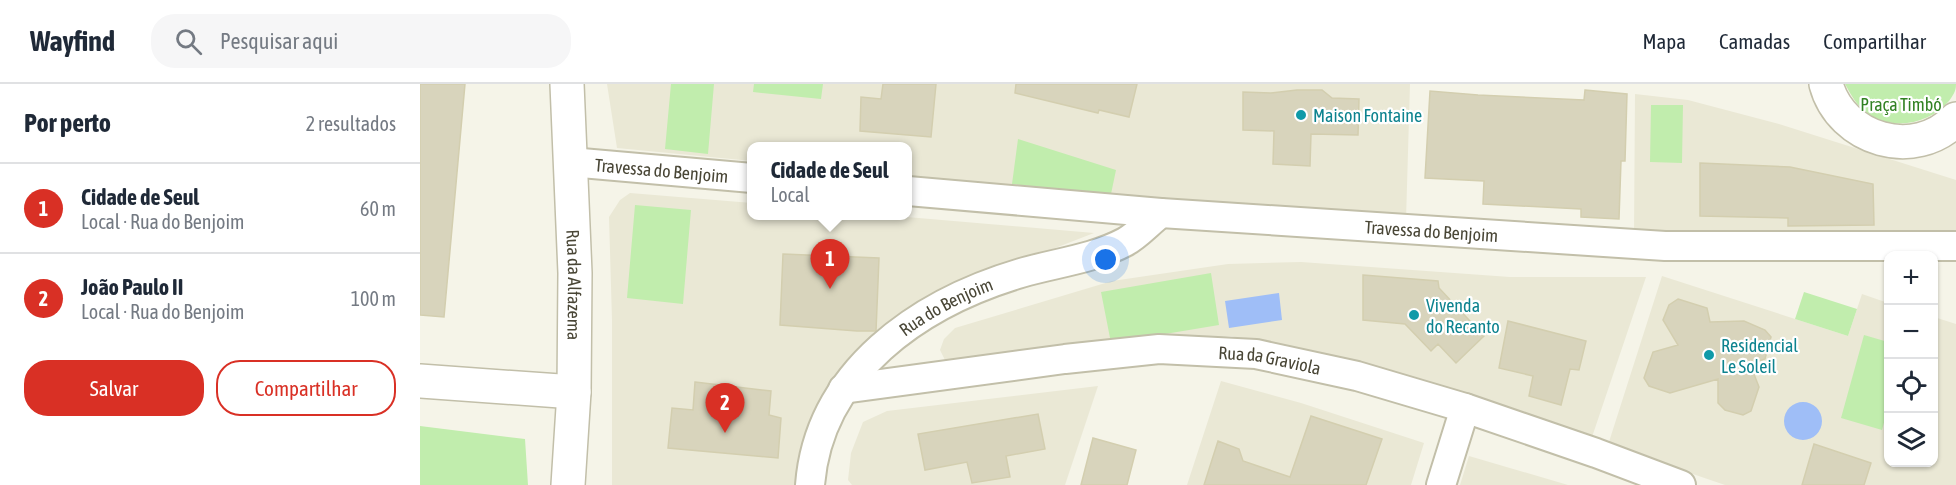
<!DOCTYPE html>
<html lang="pt">
<meta charset="utf-8">
<style>
body{margin:0;font-family:"Asap Condensed",sans-serif;background:#f6f6f7;color:#1f2937}
.controls{position:absolute;right:18px;bottom:18px;display:grid;overflow:hidden;border-radius:12px;box-shadow:0 2px 4px #0004}
.controls button{width:54px;height:54px;display:grid;place-items:center;padding:0;border:0;border-bottom:2px solid #e0e1e3;background:#fff;color:#1f2937;font:30px sans-serif}
.you{position:absolute;left:686px;top:176px;width:21px;height:21px;margin:-15px;border:4px solid #fff;border-radius:50%;background:#1a73e8;box-shadow:0 0 0 9px #1a73e833}
.badge{display:grid;place-items:center;width:39px;height:39px;border-radius:50%;background:#d93025;color:#fff;font-size:20px;font-weight:700}
.pin{position:absolute;translate:-50% -50px;filter:drop-shadow(0 2px 3px #0008)}
.pin::after{content:'';position:absolute;top:32px;width:21px;height:18px;background:inherit;clip-path:polygon(0 0,100% 0,50% 100%)}
.popup{position:absolute;left:327px;top:58px;width:165px;height:78px;box-sizing:border-box;display:grid;place-content:center;border-radius:12px;background:#fff;filter:drop-shadow(0 2px 4px #0005);font-size:20px;white-space:nowrap;color:#747a83}
.popup b{font-size:22px;color:#1f2937}
.popup::after{content:'';position:absolute;left:50%;top:100%;margin-left:-12px;border:12px solid transparent;border-top-color:#fff}
.list{margin:0;padding:0;list-style:none}
h2{display:flex;justify-content:space-between;align-items:center;height:78px;margin:0;padding:0 24px;font-size:26px}
h2 small{font-size:20px;font-weight:400;color:#747a83}
.list li{display:grid;grid-template-columns:39px 1fr auto;gap:18px;align-items:center;box-sizing:border-box;height:90px;padding:0 24px;border-top:2px solid #e0e1e3}
.list b{display:block;font-size:22px;white-space:nowrap}
.list p{margin:0;font-size:20px;white-space:nowrap;color:#747a83}
.list em{font-size:20px;font-style:normal;color:#747a83}
.actions{display:flex;gap:12px;padding:18px 24px}
.actions a{flex:1;padding:14px 0;border:2px solid #d93025;border-radius:24px;text-align:center;font-size:21px;color:#d93025}
.actions .main{background:#d93025;color:#fff}
.icon{flex:none;width:33px;height:33px;fill:none;stroke:currentColor;stroke-width:2;stroke-linecap:round;stroke-linejoin:round}
.map{position:relative;flex:none;width:1536px;height:401px;overflow:hidden}
header{display:flex;align-items:center;gap:36px;box-sizing:border-box;height:84px;padding:0 30px;background:#fff;border-bottom:2px solid #e0e1e3}
header strong{font-size:28px}
nav{display:flex;gap:33px;margin-inline-start:auto;font-size:21px}
.search{width:420px;height:54px;background:#f6f6f7;display:flex;align-items:center;gap:15px;box-sizing:border-box;padding:0 21px;border-radius:24px;color:#747a83;font-size:22px}
main{display:flex}
aside{flex:1;background:#fff}
.map>svg:first-child{display:block}
.residential{fill:#eae8d5}
.green{fill:#c1edad}
.water{fill:#9fbef7}
.building{fill:#d8d4bc;stroke:#d3ceaf;stroke-width:1.5}
.lines{fill:none;stroke-linecap:round;stroke-linejoin:round}
.minor-casing{stroke:#c2bfa9;stroke-width:32}
.tertiary-casing{stroke:#c2bfa9;stroke-width:36}
.minor{stroke:#fff;stroke-width:28}
.tertiary{stroke:#fff;stroke-width:33}
.culture-dot{fill:#0f9aa8;stroke:#fff;stroke-width:2}
.labels{text-anchor:middle;dominant-baseline:central;stroke-width:4.5;stroke-linejoin:round;paint-order:stroke}
.park-label{font-size:18px;fill:#318123;stroke:#fff}
.culture-label{font-size:18px;fill:#0d838f;stroke:#fff;text-anchor:start}
.street-label{font-size:18px;fill:#494636;stroke:#fff}
</style>
<header>
<strong>Wayfind</strong>
<div class="search"><svg class="icon" aria-label="search" viewBox="0 0 24 24"><circle cx="10" cy="10" r="6"/><path d="M15 15l6 6"/></svg>Pesquisar aqui</div>
<nav><a>Mapa</a><a>Camadas</a><a>Compartilhar</a></nav>
</header>
<main>
<aside>
<h2>Por perto<small>2 resultados</small></h2>
<ul class="list">
<li><span class="badge">1</span><div><b>Cidade de Seul</b><p>Local · Rua do Benjoim</p></div><em>60 m</em></li>
<li><span class="badge">2</span><div><b>João Paulo II</b><p>Local · Rua do Benjoim</p></div><em>100 m</em></li>
</ul>
<div class="actions"><a class="main">Salvar</a><a>Compartilhar</a></div>
</aside>
<div class="map">
<svg width="1536" height="401" viewBox="0 0 1536 401">
<rect width="100%" height="100%" fill="#f5f4e8"/>
<path class="residential" d="M187,0H990L986,136L488,94V62H332V77L197,64Z
M1215,10L1268,16L1359,40L1536,96V148L1214,149Z
M210,109L332,119V132H475L674,149L537,202L411,301L391,337L382,387L383,401H192V236L189,133L200,116Z
M881,178L1090,193H1226L1172,353L1059,315L811,252L527,280L520,266L524,255L535,244L692,197L808,180Z
M1242,192L1428,252L1442,210L1468,219V378H1514V233L1536,240V401H1444L1451,379L1395,360L1382,401H1305L1188,361Z
M801,297L881,319L1004,359L991,401H767Z
M678,302L645,401H432L428,396L431,369L443,338L467,327Z
M1049,372L1148,401H1040Z"/>
<path class="green" d="M251,0H294L288,70L245,65Z
M334,0H403L401,15L333,8Z
M1425,0H1536C1536,8 1533,11 1529,17C1509,40 1474,47 1448,30C1437,22 1431,11 1425,0Z
M1231,21H1263L1262,79L1230,78Z
M598,55L696,86L691,110L592,100Z
M215,121L271,126L263,220L207,214Z
M791,189L799,241L691,259L681,208Z
M1384,208L1437,225L1428,252L1375,235Z
M1444,251L1468,258V323L1462,346L1421,334Z
M0,342L105,355L108,401H0Z"/>
<path class="water" d="M859,209L862,236L809,244L805,217Z
M1364 337a19 19 0 1 1 38 0a19 19 0 1 1-38 0Z"/>
<path class="building" d="M0,0H45L24,233L0,231Z
M463,0H516L511,53L440,47L441,13L461,15Z
M596,0H717L709,33L679,26L678,29L595,9Z
M877,6H902L912,14L939,15L938,51L891,50L890,82L853,80L854,47L823,46V8L851,9Z
M1165,6L1207,10L1205,77H1201L1199,135L1161,133V125L1063,120L1064,97L1005,94L1010,7L1058,11L1164,16Z
M1280,79L1370,83L1453,100L1454,141L1368,142V134L1280,132Z
M363,170L459,174L456,247H437L360,241Z
M943,191L1018,197L1019,204L1064,252L1036,279L1018,260L1011,267L985,240L943,236Z
M1258,215L1287,224L1290,238L1324,237L1345,246L1351,253L1345,275L1330,280L1339,303L1331,327L1323,331L1305,326L1298,319V295L1250,309L1229,302L1224,294L1233,268L1258,261L1243,236L1249,221Z
M1088,237L1166,257L1159,286L1150,285L1141,321L1109,312L1113,292L1079,284Z
M275,298L351,307L349,331L361,334L358,374L248,364L252,324L273,326Z
M618,330L625,365L586,372L590,393L552,399L547,378L505,386L498,350Z
M891,332L962,355L946,401H784L798,357L819,365L823,377L870,393Z
M673,354L716,366L707,401H661Z
M1394,360L1451,379L1444,401H1382Z"/>
<g class="lines">
<g class="minor-casing">
<g id="minor">
<path id="s1" d="M150,78L332,94"/>
<path id="s2" d="M488,107L741,129L1245,162H1536"/>
<path id="s3" d="M423,305L645,275L739,265L836,270L937,292L1045,324L1176,369L1261,401"/>
<path id="s4" d="M390,401C399,287 500,219 601,189C635,179 673,175 705,158C718,151 729,138 741,129"/>
<path d="M1021,401L1045,324"/>
</g>
</g>
<g class="tertiary-casing">
<g id="tertiary">
<path id="s5" d="M147,0L155,189L154,308L148,401"/>
<path d="M1406,0C1421,56 1495,78 1536,35"/>
<path d="M0,297L154,308"/>
</g>
</g>
<use href="#minor" class="minor"/>
<use href="#tertiary" class="tertiary"/>
</g>
<g class="culture-dot">
<circle cx="881" cy="31" r="6"/>
<circle cx="994" cy="231" r="6"/>
<circle cx="1289" cy="271" r="6"/>
</g>
<g class="labels">
<g class="park-label">
<text x="1481" y="20">Praça Timbó</text>
</g>
<g class="culture-label">
<text x="893" y="31">Maison Fontaine</text>
<text x="1006" y="221">Vivenda<tspan x="1006" dy="21">do Recanto</tspan></text>
<text x="1301" y="261">Residencial<tspan x="1301" dy="21">Le Soleil</tspan></text>
</g>
<g class="street-label">
<text stroke="none"><textPath href="#s1" startOffset="92">Travessa do Benjoim</textPath></text>
<text stroke="none"><textPath href="#s2" startOffset="525">Travessa do Benjoim</textPath></text>
<text stroke="none"><textPath href="#s5" startOffset="201">Rua da Alfazema</textPath></text>
<text stroke="none"><textPath href="#s4" startOffset="236">Rua do Benjoim</textPath></text>
<text stroke="none"><textPath href="#s3" startOffset="430">Rua da Graviola</textPath></text>
</g>
</g>
</svg>
<div class="controls">
<button>+</button>
<button>−</button>
<button><svg class="icon" aria-label="locate" viewBox="0 0 24 24"><circle cx="12" cy="12" r="6"/><path d="M12 2v4M12 18v4M2 12h4M18 12h4"/></svg></button>
<button><svg class="icon" aria-label="layers" viewBox="0 0 24 24"><path d="M12 4l9 5-9 5-9-5zM3 14l9 5 9-5"/></svg></button>
</div>
<div class="you"></div>
<div class="pin badge" style="left:410px;top:205px">1</div>
<div class="popup"><b>Cidade de Seul</b>Local</div>
<div class="pin badge" style="left:305px;top:349px">2</div>
</div>
</main>
